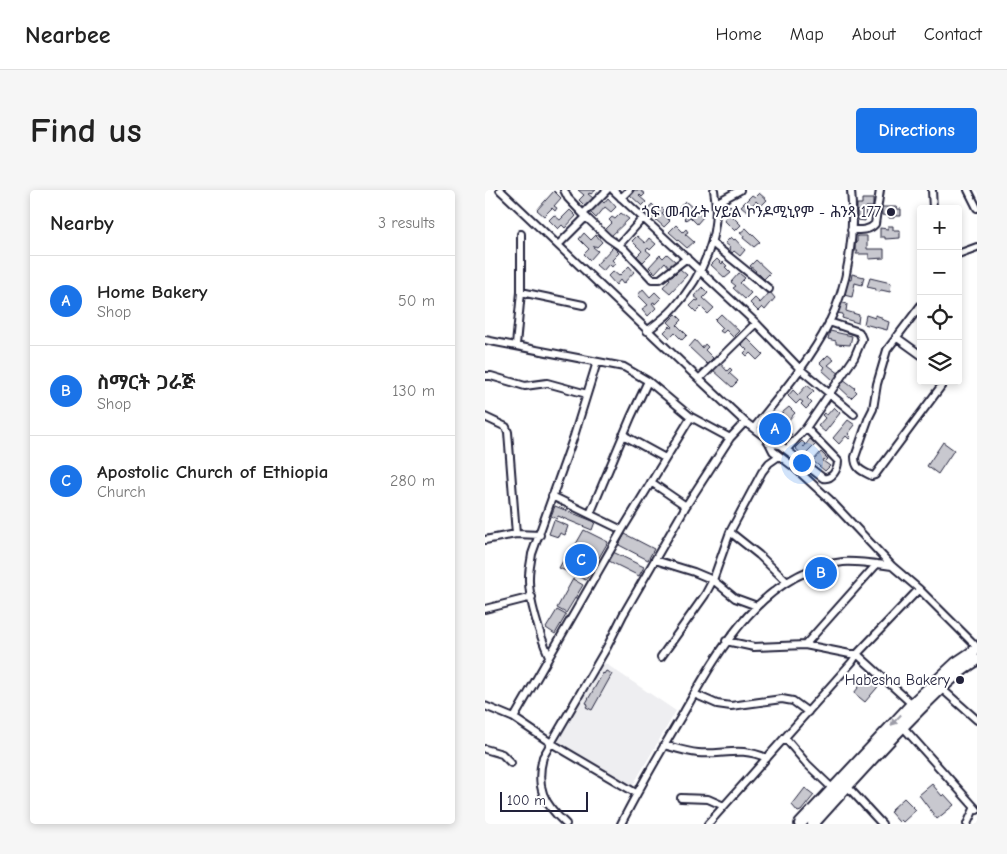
<!DOCTYPE html>
<meta charset="utf-8">
<style>
body{margin:0;font-family:"Comic Neue","Noto Sans Ethiopic",sans-serif;background:#f6f6f6;color:#222}
.controls{position:absolute;right:15px;top:15px;display:grid;overflow:hidden;border-radius:5px;box-shadow:0 2px 8px #0003}
.controls button{width:45px;height:45px;display:grid;place-items:center;padding:0;border:0;border-bottom:1px solid #e0e0e0;background:#fff;color:#222;font:25px sans-serif}
.scale{position:absolute;left:15px;bottom:12px;width:88px;box-sizing:border-box;padding-left:5px;border:2px solid #22223b;border-top:0;font-size:14px;line-height:18px;white-space:nowrap;color:#22223b;-webkit-text-stroke:4px #fff;paint-order:stroke}
.you{position:absolute;left:316px;top:272px;width:18px;height:18px;margin:-12px;border:4px solid #fff;border-radius:50%;background:#1a73e8;box-shadow:0 0 0 8px #1a73e833}
.badge{display:grid;place-items:center;width:32px;height:32px;border-radius:50%;background:#1a73e8;color:#fff;font-size:16px;font-weight:700}
.pin{position:absolute;translate:-50% -50%;border:2px solid #fff;box-shadow:0 1px 5px #0006}
.list{margin:0;padding:0;list-style:none}
h2{display:flex;justify-content:space-between;align-items:center;height:65px;margin:0;padding:0 20px;font-size:21px}
h2 small{font-size:16px;font-weight:400;color:#767676}
.list li{display:grid;grid-template-columns:32px 1fr auto;gap:15px;align-items:center;box-sizing:border-box;height:90px;padding:0 20px;border-top:1px solid #e0e0e0}
.list b{display:block;font-size:19px;white-space:nowrap}
.list p{margin:0;font-size:16px;white-space:nowrap;color:#767676}
.list em{font-size:16px;font-style:normal;color:#767676}
.icon{flex:none;width:28px;height:28px;fill:none;stroke:currentColor;stroke-width:2;stroke-linecap:round;stroke-linejoin:round}
.map{position:relative;flex:none;width:492px;height:634px;overflow:hidden;border-radius:5px}
header{display:flex;align-items:center;gap:30px;box-sizing:border-box;height:70px;padding:0 25px;background:#fff;border-bottom:1px solid #e0e0e0}
header strong{font-size:24px}
nav{display:flex;gap:28px;margin-inline-start:auto;font-size:18px}
.intro{display:flex;align-items:center;justify-content:space-between;box-sizing:border-box;height:120px;padding:0 30px}
h1{margin:0;font-size:35px}
.button{padding:12px 22px;border-radius:5px;background:#1a73e8;color:#fff;font-size:18px;font-weight:700}
main{display:flex;gap:30px;padding:0 30px}
aside{flex:1;background:#fff;border-radius:5px;box-shadow:0 2px 8px #0003}
.map>svg:first-child{display:block}
.built{fill:#eeeef1}
.building{fill:#c8c8cf;stroke:#22223b}
.lines{fill:none;stroke-linecap:round;stroke-linejoin:round}
.minor-casing{stroke:#22223b;stroke-width:10}
.primary-casing{stroke:#22223b;stroke-width:14}
.minor{stroke:#fff;stroke-width:6}
.primary{stroke:#fff;stroke-width:10}
.oneway{fill:#9c9ca7}
.poi-dot{fill:#22223b;stroke:#fff;stroke-width:2}
.labels{text-anchor:middle;dominant-baseline:central;stroke-width:4;stroke-linejoin:round;paint-order:stroke}
.poi-label{font-size:15px;fill:#22223b;stroke:#fff;text-anchor:end}
</style>
<header>
<strong>Nearbee</strong>
<nav><a>Home</a><a>Map</a><a>About</a><a>Contact</a></nav>
</header>
<div class="intro"><h1>Find us</h1><a class="button">Directions</a></div>
<main>
<aside>
<h2>Nearby<small>3 results</small></h2>
<ul class="list">
<li><span class="badge">A</span><div><b>Home Bakery</b><p>Shop</p></div><em>50 m</em></li>
<li><span class="badge">B</span><div><b>ስማርት ጋራጅ</b><p>Shop</p></div><em>130 m</em></li>
<li><span class="badge">C</span><div><b>Apostolic Church of Ethiopia</b><p>Church</p></div><em>280 m</em></li>
</ul>
</aside>
<div class="map">
<svg width="492" height="634" viewBox="0 0 492 634">
<rect width="100%" height="100%" fill="#fff"/>
<filter id="ink" filterUnits="userSpaceOnUse"><feTurbulence type="fractalNoise" baseFrequency=".02" numOctaves="2"/><feDisplacementMap in="SourceGraphic" scale="10" xChannelSelector="R" yChannelSelector="G"/><feConvolveMatrix kernelMatrix="1 2 1 2 8 2 1 2 1" color-interpolation-filters="sRGB"/></filter>
<g filter="url(#ink)">
<path class="built" d="M118,472L191,521L148,595L71,554Z"/>
<path class="building" d="M93,0H111L106,4L105,3L103,4L108,8L100,16L94,10L99,5Z
M155,0L160,4L157,7L155,5L154,6L161,12L157,16L145,5L150,0Z
M69,1L76,8L69,16L72,18L70,21L67,18L59,26L52,20Z
M274,3L282,10L276,16L271,11L262,21L256,16L267,5L270,7Z
M123,8L131,17L126,22L120,17L111,28L105,22L116,10L119,13Z
M377,9H388V17H381L380,31L372,30V14H377Z
M200,11L218,27L212,34L205,27L201,30L199,28L202,25L194,18Z
M167,14L174,21L177,18L180,21L177,23L185,31L179,37L161,21Z
M245,15L250,20L246,25L256,35L250,41L239,30L241,27L237,23Z
M397,17H412V19H416V26H409V28H404V26L397,25Z
M85,20L91,26L80,38L77,35L73,39L64,30L69,25L75,30Z
M136,23L144,29L126,46L120,40L127,33L124,30L127,27L130,29Z
M191,35L198,42L201,39L203,42L200,44L209,52L202,58L184,42Z
M403,36H408V40H415V48L400,49V47H395V38L403,39Z
M261,38L275,52L269,57L258,48L259,46L255,43Z
M99,43L106,50L111,45L117,52L112,57L110,56L108,57L113,61L105,70L99,64L104,59L94,49Z
M152,46L160,53L164,48L171,54L165,60L163,58L161,60L166,64L158,72L152,66L157,61L147,51Z
M372,46H382V59H399V68L384,69V64H371L373,61H370V53L372,52Z
M246,47L249,50L250,49L260,60L255,66L249,61L247,63L244,59L245,57L240,53Z
M128,57L134,63L127,70L130,73L127,77L124,74L118,81L111,75Z
M182,64L191,72L185,78L180,72L170,83L164,77L175,65L178,68Z
M232,69L237,74L238,72L242,76L240,77L246,83L240,88L226,75Z
M271,70L285,83L279,89L274,84L272,86L269,83L271,81L265,76Z
M144,76L149,82L138,94L135,90L131,95L123,86L128,81L134,86Z
M195,79L202,85L185,103L178,97L185,89L182,87L186,83L188,86Z
M254,83L260,88L255,93L266,103L260,109L248,98L251,96L246,92Z
M367,84L379,87L377,95L370,93L367,107L359,105L362,89L366,90Z
M385,88L406,93L405,102L396,100L395,102L390,101L391,99L382,97Z
M217,97L223,103L218,108L229,118L223,124L216,117L211,122L205,116L211,110L212,111L214,110L209,106Z
M158,99L165,107L170,102L176,108L170,114L169,112L167,113L171,118L163,126L157,119L163,115L153,105Z
M285,102L290,108L280,120L277,117L273,121L265,113L270,108L275,113Z
M355,112L362,114L361,121L374,125L373,133L357,128L358,124L352,123Z
M191,124L197,130L192,135L202,145L197,150L190,143L185,148L179,142L185,136L186,138L188,137L183,132Z
M236,124L254,141L248,147L241,140L238,143L235,141L238,138L230,130Z
M381,125L390,128V125L396,127V129L404,132L402,140L379,134Z
M345,141L367,146L365,155L351,154V151L343,149Z
M260,146L278,164L272,170L265,163L262,166L259,163L262,160L254,152Z
M210,150L217,158L220,154L223,157L220,160L228,168L222,174L204,157Z
M343,165L349,170L343,175L355,184L348,190L337,180L339,177L335,173Z
M235,173L242,181L245,178L247,180L244,183L253,191L247,197L228,180Z
M358,189L370,198L369,199L372,202L366,208L352,195Z
M322,195L329,201L322,208L327,213L321,219L316,214L318,212L315,210L311,214L303,206L308,200L313,205Z
M304,217L310,223L299,235L307,244L302,250L290,242L288,238L296,230L292,227Z
M349,217L355,223L340,242L333,236L340,228L337,225L339,223L342,225Z
M363,230L370,235L363,244L366,247L364,249L361,246L354,254L348,248Z
M325,249L331,254L319,266L310,258L317,251L320,254L318,256L319,257Z
M458,252L469,260L453,284L442,276Z
M336,262L343,269L341,271L339,269L338,271L345,276L340,281L328,271Z
M70,316L110,332L107,340L73,326L72,329L66,326Z
M69,330L83,336L80,345L75,343L73,347L64,344Z
M99,340L123,352L101,390L74,378L84,360L87,361Z
M140,344L169,359L163,370L134,355Z
M128,362L159,377L154,386L124,371Z
M88,389L98,395L81,423L72,418Z
M72,420L81,425L70,444L61,438Z
M121,481L127,484L107,520L101,517L103,514L101,513L118,483L119,484Z
M386,482L397,492L380,512L369,503Z
M447,594L457,606L459,604L469,615L452,629L434,605Z
M320,598L329,605L316,621L313,622L307,615Z
M419,608L431,620L418,632L416,630L414,632L405,622L407,621L406,620Z"/>
<g class="lines">
<g class="minor-casing">
<path id="minor" d="M15,0L214,189L260,232L280,247L284,253L288,261L309,277L345,310L407,376L434,399L492,457
M79,0L83,8L101,27L123,48L139,59L167,89H175L202,68
M128,0L271,133L315,179L369,224
M447,0L448,19
M483,0L492,18
M136,8L144,0
M231,13L255,0
M98,24L122,0
M366,40C375,40 384,41 390,34L395,0
M227,53L284,99
M73,55L101,27
M134,55L158,28
M473,64L492,57
M36,102L98,115
M436,115L402,160L392,194L388,219L384,227L370,267C370,279 377,281 387,286L390,285L460,191
M162,141C171,134 181,127 189,118C218,86 237,44 229,0
M411,147L436,165
M0,150L139,177L163,191L206,227L245,248L260,232
M31,155L36,102V44
M0,186H6L40,196L62,193L102,204
M214,189L271,133
M0,227L21,237L23,242L31,344
M269,238C295,205 324,172 343,135C364,94 370,45 366,0
M138,245L180,268
M284,253L295,255L338,288C347,290 353,279 353,271L321,238
M302,259L321,238L369,168L377,149L374,142L344,132
M166,292L201,316
M67,306L137,340
M105,324L146,227L163,191
M245,342L274,365L302,392
M0,350L31,344L55,345
M170,370L209,382L228,390L250,408L272,416
M0,419L47,407
M241,451L269,457L320,455L365,464H372L427,514
M320,455L392,374
M64,466C55,446 43,408 44,387C44,379 46,372 47,364L89,246L112,172
M176,467L220,405L228,390L245,342L277,282L284,273L294,266
M456,498L492,530
M209,504L232,514L246,516L297,509L308,511L323,522
M0,516L29,528L66,553L151,603
M29,528L137,340L206,227
M418,537L492,620
M300,548L322,574L347,598
M179,555C190,558 202,562 213,563C241,565 254,556 282,568
M0,559L17,564L26,573
M362,596L397,634
M196,608L223,609L239,616
M81,634C59,614 50,597 58,567L122,457L138,425L201,316L245,248
M136,634C155,596 177,559 199,522C234,460 278,381 358,372C374,371 391,374 407,376
M223,634L367,472L372,464L434,399
M482,634L489,619"/>
</g>
<g class="primary-casing">
<path id="primary" d="M315,634L427,514L471,473L492,459
M328,634C362,596 396,558 432,522C451,503 469,484 492,470"/>
</g>
<use href="#minor" class="minor"/>
<use href="#primary" class="primary"/>
</g>
<defs><path id="oneway-solid" d="M-6-.8H1V-3.2L6.5 0L1 3.2V.8H-6Z" transform="scale(1.25)"/></defs>
<use class="oneway" href="#oneway-solid" transform="translate(411 530) rotate(133)"/>
</g>
<g class="poi-dot">
<circle cx="406" cy="22" r="5"/>
<circle cx="475" cy="490" r="5"/>
</g>
<g class="labels">
<g class="poi-label">
<text x="396" y="22">ጎፍ መብራት ሃይል ኮንዶሚኒየም - ሕንጻ 177</text>
<text x="465" y="490">Habesha Bakery</text>
</g>
</g>
</svg>
<div class="controls">
<button>+</button>
<button>−</button>
<button><svg class="icon" aria-label="locate" viewBox="0 0 24 24"><circle cx="12" cy="12" r="6"/><path d="M12 2v4M12 18v4M2 12h4M18 12h4"/></svg></button>
<button><svg class="icon" aria-label="layers" viewBox="0 0 24 24"><path d="M12 4l9 5-9 5-9-5zM3 14l9 5 9-5"/></svg></button>
</div>
<div class="scale">100 m</div>
<div class="you"></div>
<div class="pin badge" style="left:290px;top:239px">A</div>
<div class="pin badge" style="left:336px;top:383px">B</div>
<div class="pin badge" style="left:96px;top:370px">C</div>
</div>
</main>
